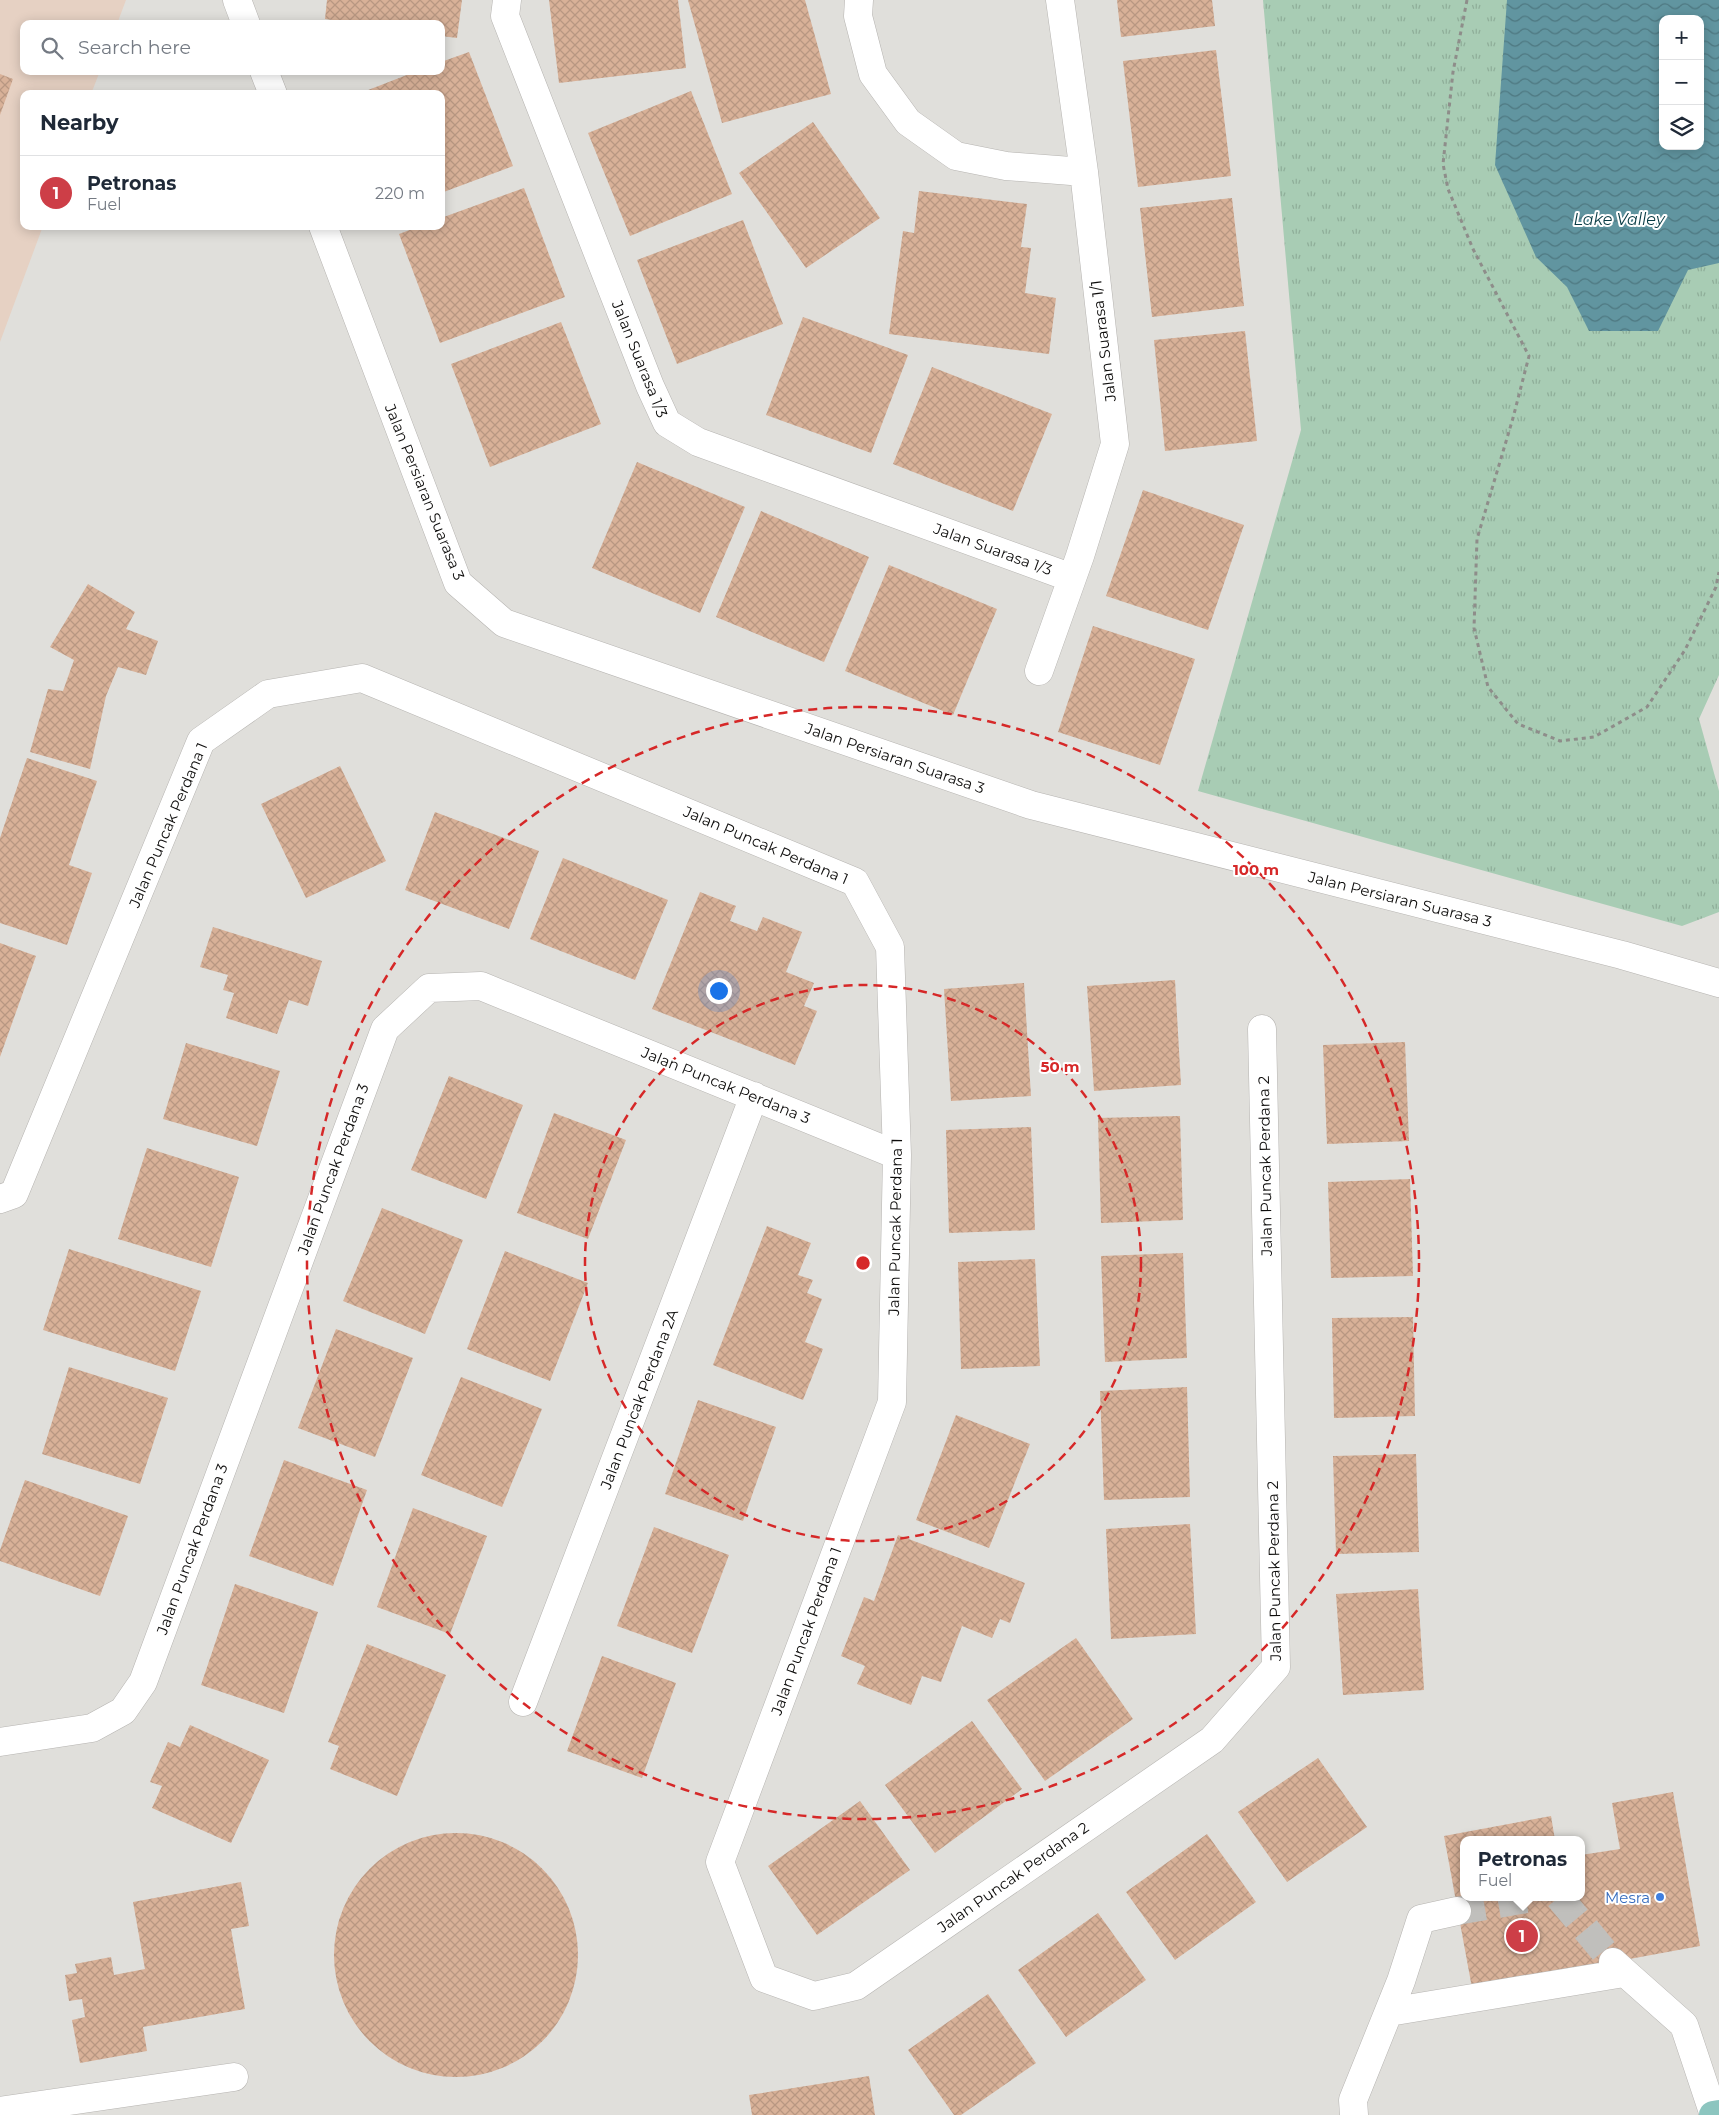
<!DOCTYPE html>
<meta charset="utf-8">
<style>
body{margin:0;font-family:Montserrat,sans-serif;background:#f6f6f7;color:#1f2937}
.controls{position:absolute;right:15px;top:15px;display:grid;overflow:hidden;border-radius:10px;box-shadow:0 2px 12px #0003}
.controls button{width:45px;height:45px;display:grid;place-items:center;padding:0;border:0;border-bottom:1px solid #e0e1e3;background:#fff;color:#1f2937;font:25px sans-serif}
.you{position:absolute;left:718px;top:990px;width:18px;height:18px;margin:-12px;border:4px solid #fff;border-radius:50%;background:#1a73e8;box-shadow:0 0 0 8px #1a73e833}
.badge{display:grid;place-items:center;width:32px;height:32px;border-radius:50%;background:#cd3e47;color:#fff;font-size:16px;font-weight:700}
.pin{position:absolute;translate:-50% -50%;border:2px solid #fff;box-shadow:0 1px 5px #0006}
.popup{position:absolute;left:1460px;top:1836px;width:125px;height:65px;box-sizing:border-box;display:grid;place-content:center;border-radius:10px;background:#fff;filter:drop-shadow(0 1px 4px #0005);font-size:16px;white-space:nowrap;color:#747a83}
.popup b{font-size:19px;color:#1f2937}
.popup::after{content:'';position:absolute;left:50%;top:100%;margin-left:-10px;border:10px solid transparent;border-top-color:#fff}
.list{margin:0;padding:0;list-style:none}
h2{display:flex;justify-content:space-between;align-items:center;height:65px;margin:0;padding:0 20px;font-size:21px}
h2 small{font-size:16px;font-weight:400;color:#747a83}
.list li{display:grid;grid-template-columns:32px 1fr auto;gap:15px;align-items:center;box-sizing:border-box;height:75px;padding:0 20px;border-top:1px solid #e0e1e3}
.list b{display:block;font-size:19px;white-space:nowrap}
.list p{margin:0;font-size:16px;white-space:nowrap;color:#747a83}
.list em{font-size:16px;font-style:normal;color:#747a83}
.icon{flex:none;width:28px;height:28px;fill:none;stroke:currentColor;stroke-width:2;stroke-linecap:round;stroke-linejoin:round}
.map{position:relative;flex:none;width:1719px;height:2115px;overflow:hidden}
.search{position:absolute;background:#fff;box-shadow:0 2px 12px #0003;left:20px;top:20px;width:425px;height:55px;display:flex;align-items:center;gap:12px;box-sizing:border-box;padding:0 18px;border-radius:10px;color:#747a83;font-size:19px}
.panel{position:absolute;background:#fff;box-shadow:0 2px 12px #0003;left:20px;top:90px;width:425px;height:140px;border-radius:10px}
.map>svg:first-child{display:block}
.education{fill:#e6d1c3}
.park{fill:url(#park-tufts);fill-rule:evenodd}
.water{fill:url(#water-waves);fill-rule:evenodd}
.building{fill:url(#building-cross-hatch)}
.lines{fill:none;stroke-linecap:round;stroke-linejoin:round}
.minor-tunnel{stroke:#c0bfbc;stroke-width:28;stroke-dasharray:28 14;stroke-linecap:butt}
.minor-casing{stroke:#b6b4b1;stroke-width:29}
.major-casing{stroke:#bbb;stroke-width:29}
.path{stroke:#8e8d8a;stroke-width:3;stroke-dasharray:4 4;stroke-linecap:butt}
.minor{stroke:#fff;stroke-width:28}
.major{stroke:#8cc5bf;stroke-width:28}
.ring{fill:none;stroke:#d62828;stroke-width:2.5;stroke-dasharray:9 6}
.shop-dot{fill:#3f7fe0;stroke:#fff;stroke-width:2}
.labels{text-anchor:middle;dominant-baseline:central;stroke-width:4;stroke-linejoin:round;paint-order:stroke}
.street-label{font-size:15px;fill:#0d0c0b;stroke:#fff}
.shop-label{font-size:15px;fill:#366cbe;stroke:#fff;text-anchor:end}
.water-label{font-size:16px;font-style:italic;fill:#083b44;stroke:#fff}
.centre{fill:#d62828;stroke:#fff;stroke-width:2.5}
.ring-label{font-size:15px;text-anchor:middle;font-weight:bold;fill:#d62828;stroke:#fff;stroke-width:4;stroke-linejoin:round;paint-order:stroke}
</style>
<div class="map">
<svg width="1719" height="2115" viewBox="0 0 1719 2115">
<defs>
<pattern id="park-tufts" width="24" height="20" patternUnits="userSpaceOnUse" patternTransform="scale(1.25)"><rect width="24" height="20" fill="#a8ccb4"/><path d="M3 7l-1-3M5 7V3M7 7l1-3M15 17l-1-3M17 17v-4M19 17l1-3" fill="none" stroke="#8fae99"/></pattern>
<pattern id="water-waves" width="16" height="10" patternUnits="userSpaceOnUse" patternTransform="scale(1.25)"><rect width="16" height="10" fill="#6195a0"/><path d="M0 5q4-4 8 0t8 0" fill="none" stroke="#4e7881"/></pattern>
<pattern id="building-cross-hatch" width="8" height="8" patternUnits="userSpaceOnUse" patternTransform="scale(1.25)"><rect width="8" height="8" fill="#d8b198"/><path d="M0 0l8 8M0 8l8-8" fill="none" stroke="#b89782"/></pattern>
</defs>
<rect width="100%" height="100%" fill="#e0dfdb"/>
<path class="education" d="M0,0H126L117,24H24V71H100L91,94H24V226H43L0,342Z"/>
<path class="park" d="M1263,0H1719V675L1699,719L1719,791V912L1682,926L1198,791L1301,430ZM1663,19H1700V146H1663Z"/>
<path class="water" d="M1507,0H1719V263L1688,270L1658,331H1589L1567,287L1536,257L1495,165ZM1663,19H1700V146H1663Z"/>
<path class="building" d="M327,0H462L457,38L441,36V24H360L325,19Z
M549,0H678L686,68L559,83Z
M688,0H805L831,94L722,123Z
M1117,0H1212L1215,26L1121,37Z
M1216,50L1231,176L1138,187L1123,61Z
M469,52L513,166L441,193V94H358L417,71H441V62Z
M0,74L13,79L0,115Z
M691,91L732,194L630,236L588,133Z
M813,122L880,218L806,268L739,173Z
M524,188L565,297L440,343L399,234L420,226H441V218Z
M919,191L1027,204L1021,247L1031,248L1025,293L1056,298L1049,354L889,334L903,231L914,233Z
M1232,198L1244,306L1152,317L1140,208Z
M743,220L783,324L677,364L637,260Z
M803,317L908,355L871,453L766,415Z
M561,322L601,424L490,467L451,364Z
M1245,331L1257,441L1165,451L1154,340Z
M932,367L1052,414L1013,511L893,464Z
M637,462L745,507L700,613L592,568Z
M1143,490L1244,525L1208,630L1106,596Z
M761,511L869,557L824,662L716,617Z
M889,565L997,609L953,715L845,671Z
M88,584L135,612L126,629L158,641L146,675L118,667L106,696L90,769L30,752L48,689L63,691L74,660L50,647Z
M1093,626L1195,659L1160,765L1058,732Z
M27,758L97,781L69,865L92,873L67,945L0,923V838Z
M340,766L386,861L306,898L261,804Z
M435,812L539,851L509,929L405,890Z
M563,858L668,900L635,980L530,939Z
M700,892L736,906L730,921L757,931L763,917L802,932L786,972L814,983L804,1006L817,1011L795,1065L652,1009Z
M213,927L322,961L308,1006L289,1000L277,1034L226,1018L234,993L223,990L228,975L200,967Z
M0,943L36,956L0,1057Z
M1175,980L1181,1085L1094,1091L1087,986Z
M1024,983L1031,1096L951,1101L944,989Z
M1405,1042L1409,1141L1327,1144L1323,1045Z
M186,1043L280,1071L257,1146L163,1119Z
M449,1076L523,1105L486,1199L411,1170Z
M554,1113L626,1140L588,1239L517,1213Z
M1180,1116L1183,1220L1101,1223L1098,1118Z
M1031,1127L1035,1230L949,1233L946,1130Z
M147,1148L239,1177L211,1267L118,1239Z
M1410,1179L1413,1276L1331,1278L1328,1182Z
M382,1208L463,1240L425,1334L343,1301Z
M767,1226L811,1243L798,1275L813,1280L807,1293L822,1299L805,1342L823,1349L803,1400L713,1365Z
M69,1249L201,1291L175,1371L43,1330Z
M505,1251L588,1283L550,1381L467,1349Z
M1183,1253L1187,1358L1105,1362L1101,1256Z
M1035,1259L1040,1366L961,1369L958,1262Z
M1413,1317L1415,1416L1334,1418L1332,1318Z
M336,1329L413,1358L375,1457L298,1428Z
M69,1367L168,1398L140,1484L42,1454Z
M461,1377L542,1409L502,1507L421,1475Z
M1187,1387L1190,1497L1104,1500L1100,1391Z
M698,1400L776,1427L743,1521L665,1494Z
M956,1415L1030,1444L989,1548L916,1520Z
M1416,1454L1419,1552L1336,1554L1333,1456Z
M284,1460L367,1490L333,1586L249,1556Z
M25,1480L128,1516L100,1596L0,1561V1550Z
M413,1508L487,1536L450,1634L377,1607Z
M1190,1524L1196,1634L1111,1639L1106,1529Z
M654,1527L729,1555L692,1653L617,1626Z
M898,1535L1025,1583L1010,1623L1000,1619L992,1638L962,1626L941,1682L922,1676L911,1705L857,1684L865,1666L841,1656L864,1597L874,1601Z
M235,1584L318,1612L284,1713L201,1685Z
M1418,1589L1424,1690L1343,1695L1336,1594Z
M1076,1638L1133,1719L1045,1781L987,1700Z
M367,1644L446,1675L397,1796L330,1769L339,1746L328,1742Z
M602,1656L676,1683L642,1778L567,1751Z
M972,1721L1022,1789L935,1853L885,1785Z
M190,1725L269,1760L231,1843L152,1808L162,1786L150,1782L168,1742L180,1747Z
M1318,1758L1367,1827L1287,1882L1238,1812Z
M1673,1792L1700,1946L1472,1988L1444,1836L1551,1816L1555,1840H1463V1897H1581V1855L1620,1849L1612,1803Z
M860,1801L910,1870L817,1935L768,1866Z
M334 1955a122 122 0 1 1 244 0a122 122 0 1 1-244 0Z
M1207,1834L1256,1902L1175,1960L1126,1892Z
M241,1882L249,1926L231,1929L245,2009L143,2027L147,2051L80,2063L72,2020L85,2017L82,1999L69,2001L65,1975L77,1973L75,1964L111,1957L114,1975L145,1969L133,1902Z
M1098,1913L1146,1980L1066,2037L1018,1970Z
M988,1994L1036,2063L961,2115H954L908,2050Z
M869,2076L875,2115H752L749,2095Z"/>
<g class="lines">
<path class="minor-tunnel" d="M1559,1897L1613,1962
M1457,1911L1538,1897"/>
<g class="minor-casing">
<path id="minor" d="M237,0L246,24
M507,0L505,16L650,386L667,423L698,442L1072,578
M859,0L858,16L873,74L908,122L956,156L1006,166L1084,172
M264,71L273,94
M323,226L458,583L504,623L1031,805L1622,955L1719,983
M1039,671L1080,556L1115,444L1084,172L1060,0
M0,1199L14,1194L201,741L268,694L362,678L855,882L890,947L897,1155L892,1402L720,1862L764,1978L814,1996L856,1986L1212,1740L1276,1667L1262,1029
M523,1702L754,1096
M0,1742L92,1728L123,1711L143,1682L385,1029L429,988L481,986L897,1155
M1613,1962L1684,2025L1714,2115
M1389,2012L1624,1973
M0,2111L234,2077
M1354,2115L1353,2100L1401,1981L1421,1919L1457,1911"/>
</g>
<g class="major-casing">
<path id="major" d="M1713,2115L1719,2114"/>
</g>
<path class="path" d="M1467,0L1453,72L1443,164L1448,189L1473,249L1529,356L1513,418L1477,539L1474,628L1488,687L1518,724L1560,741L1594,737L1647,707L1685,650L1716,587L1719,572"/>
<use href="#minor" class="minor"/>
<use href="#major" class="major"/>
</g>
<g class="ring">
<circle cx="863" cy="1263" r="278"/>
<circle cx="863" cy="1263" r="556"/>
</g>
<circle class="shop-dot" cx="1660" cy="1897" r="5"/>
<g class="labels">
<g class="street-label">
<text transform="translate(1103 341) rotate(-97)">Jalan Suarasa 1/1</text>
<text transform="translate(640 359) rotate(68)">Jalan Suarasa 1/3</text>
<text transform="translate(425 492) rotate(68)">Jalan Persiaran Suarasa 3</text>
<text transform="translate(993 549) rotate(20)">Jalan Suarasa 1/3</text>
<text transform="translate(895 758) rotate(19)">Jalan Persiaran Suarasa 3</text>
<text transform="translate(168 825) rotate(-67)">Jalan Puncak Perdana 1</text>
<text transform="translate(766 845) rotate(23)">Jalan Puncak Perdana 1</text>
<text transform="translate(1400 899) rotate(14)">Jalan Persiaran Suarasa 3</text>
<text transform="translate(726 1085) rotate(22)">Jalan Puncak Perdana 3</text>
<text transform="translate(1265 1166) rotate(-91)">Jalan Puncak Perdana 2</text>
<text transform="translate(333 1169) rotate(-70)">Jalan Puncak Perdana 3</text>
<text transform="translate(895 1227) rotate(-89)">Jalan Puncak Perdana 1</text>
<text transform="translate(639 1399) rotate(-69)">Jalan Puncak Perdana 2A</text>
<text transform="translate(192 1549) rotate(-70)">Jalan Puncak Perdana 3</text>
<text transform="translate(1274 1571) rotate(-91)">Jalan Puncak Perdana 2</text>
<text transform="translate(806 1631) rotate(-70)">Jalan Puncak Perdana 1</text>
<text transform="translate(1013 1877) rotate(-35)">Jalan Puncak Perdana 2</text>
</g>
<g class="shop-label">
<text x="1650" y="1897">Mesra</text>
</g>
<g class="water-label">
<text x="1619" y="219">Lake Valley</text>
</g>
</g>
<circle cx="863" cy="1263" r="8" class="centre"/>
<g class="ring-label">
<text x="1256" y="875">100 m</text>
<text x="1060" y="1072">50 m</text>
</g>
</svg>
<div class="controls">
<button>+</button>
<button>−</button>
<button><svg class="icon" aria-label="layers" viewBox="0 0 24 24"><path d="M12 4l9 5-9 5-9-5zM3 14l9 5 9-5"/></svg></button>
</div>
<div class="you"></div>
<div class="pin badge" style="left:1522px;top:1936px">1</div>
<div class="popup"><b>Petronas</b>Fuel</div>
<div class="search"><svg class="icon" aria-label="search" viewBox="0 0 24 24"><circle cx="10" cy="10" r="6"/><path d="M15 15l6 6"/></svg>Search here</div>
<section class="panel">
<h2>Nearby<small></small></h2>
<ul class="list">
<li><span class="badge">1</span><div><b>Petronas</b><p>Fuel</p></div><em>220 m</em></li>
</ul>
</section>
</div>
